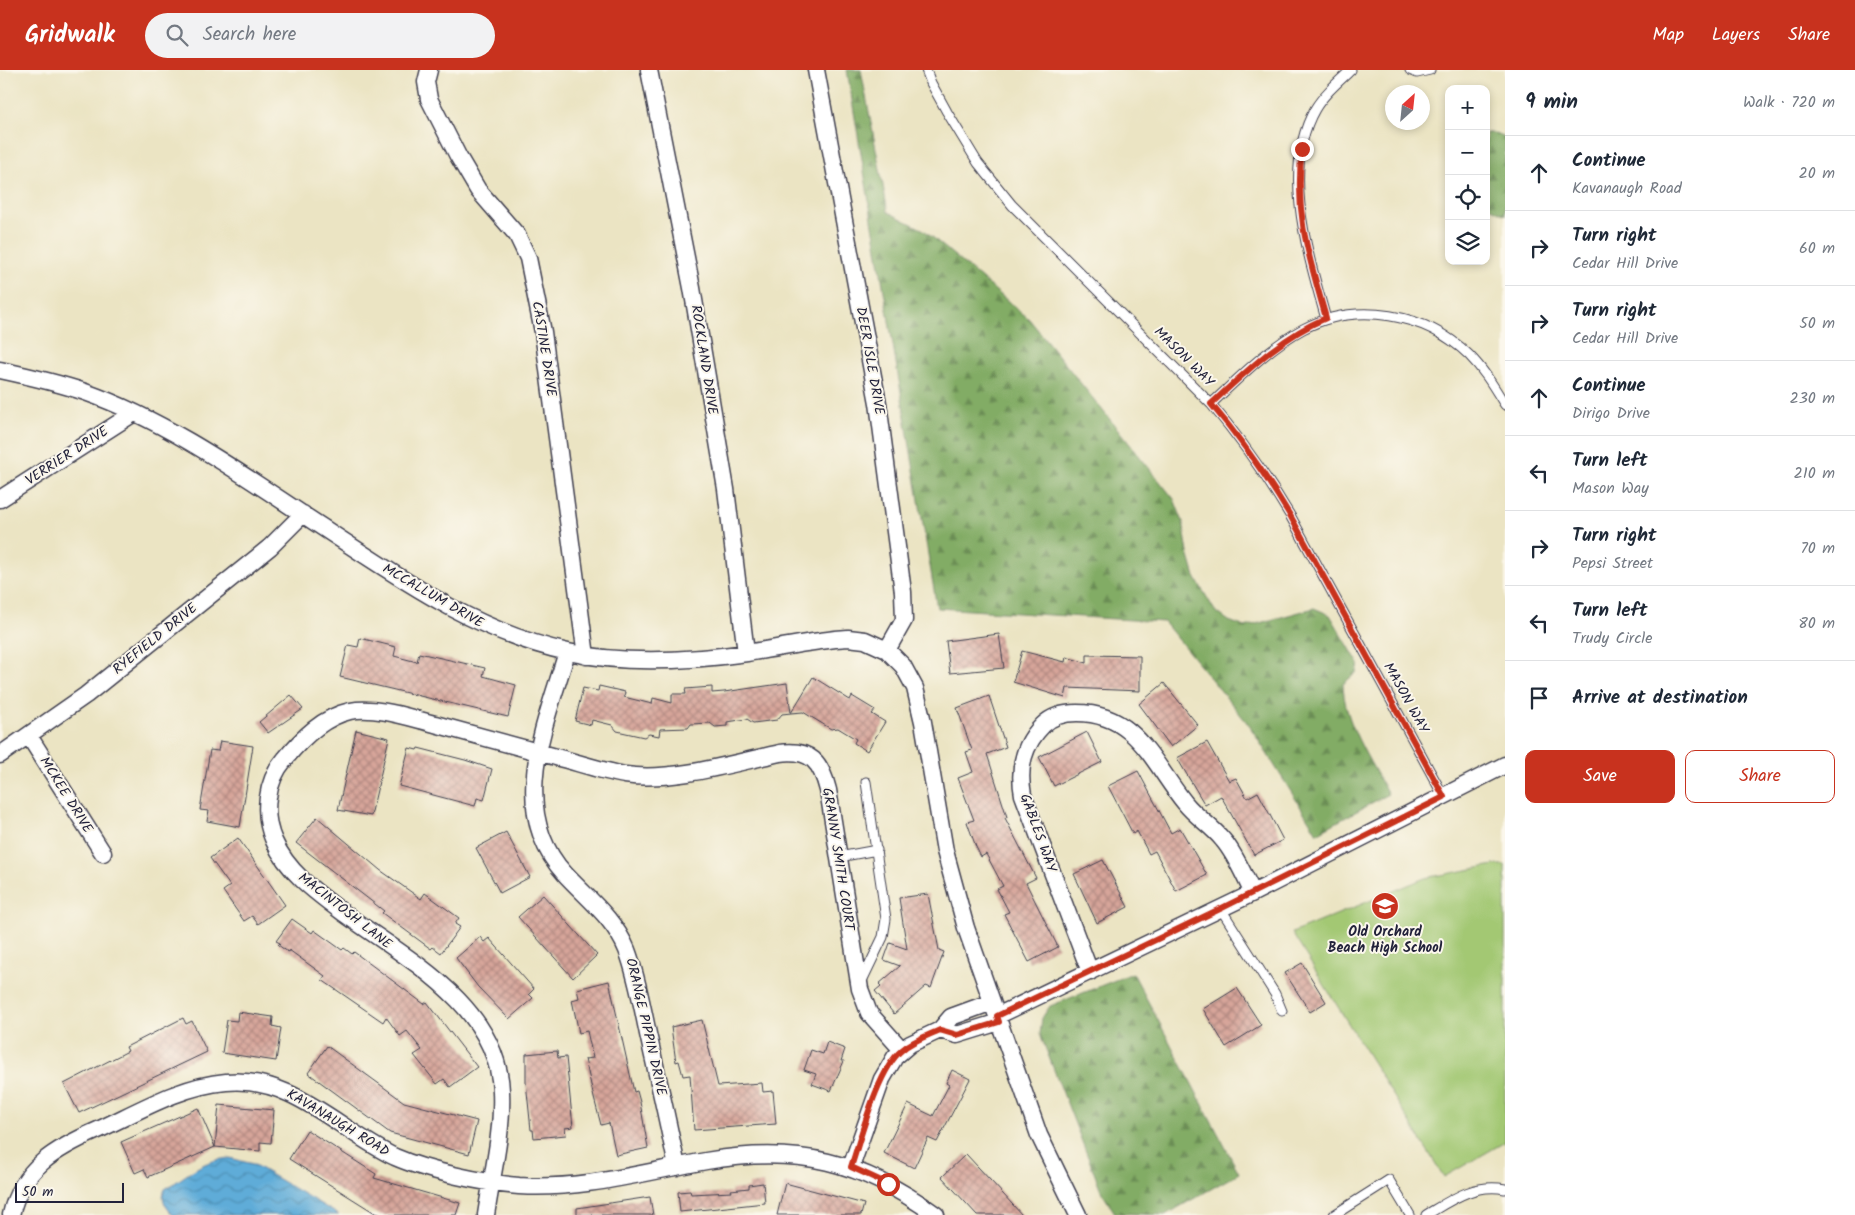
<!DOCTYPE html>
<meta charset="utf-8">
<style>
body{margin:0;font-family:Kalam,sans-serif;background:#f2f2f3;color:#1f2937}
.controls{position:absolute;right:15px;top:15px;display:grid;overflow:hidden;border-radius:10px;box-shadow:0 2px 8px #0003}
.controls button{width:45px;height:45px;display:grid;place-items:center;padding:0;border:0;border-bottom:1px solid #e0e1e3;background:#fff;color:#1f2937;font:25px sans-serif}
.compass{position:absolute;left:1385px;top:15px;width:45px;height:45px;border-radius:50%;background:#fff;box-shadow:0 2px 8px #0003;rotate:27deg}
.scale{position:absolute;left:15px;bottom:12px;width:109px;box-sizing:border-box;padding-left:5px;border:2px solid #22223b;border-top:0;font-size:14px;line-height:18px;white-space:nowrap;color:#22223b;-webkit-text-stroke:4px #fbf7ec;paint-order:stroke}
.stop{position:absolute;width:15px;height:15px;margin:-11px;border:4px solid #c8321e;border-radius:50%;background:#fff}
.stop.end{background:#c8321e;border-color:#fff;box-shadow:0 1px 5px #0008}
.list{margin:0;padding:0;list-style:none}
h2{display:flex;justify-content:space-between;align-items:center;height:65px;margin:0;padding:0 20px;font-size:21px}
h2 small{font-size:16px;font-weight:400;color:#747a83}
.list li{display:grid;grid-template-columns:32px 1fr auto;gap:15px;align-items:center;box-sizing:border-box;height:75px;padding:0 20px;border-top:1px solid #e0e1e3}
.list b{display:block;font-size:19px;white-space:nowrap}
.list p{margin:0;font-size:16px;white-space:nowrap;color:#747a83}
.list em{font-size:16px;font-style:normal;color:#747a83}
.actions{display:flex;gap:10px;padding:15px 20px}
.actions a{flex:1;padding:11px 0;border:1px solid #c8321e;border-radius:10px;text-align:center;font-size:18px;color:#c8321e}
.actions .main{background:#c8321e;color:#fff}
.icon{flex:none;width:28px;height:28px;fill:none;stroke:currentColor;stroke-width:2;stroke-linecap:round;stroke-linejoin:round}
.map{position:relative;flex:none;width:1505px;height:1145px;overflow:hidden}
header{display:flex;align-items:center;gap:30px;box-sizing:border-box;height:70px;padding:0 25px;background:#c8321e;color:#fff}
header strong{font-size:24px}
nav{display:flex;gap:28px;margin-inline-start:auto;font-size:18px}
.search{width:350px;height:45px;background:#f2f2f3;display:flex;align-items:center;gap:12px;box-sizing:border-box;padding:0 18px;border-radius:28px;color:#747a83;font-size:19px}
main{display:flex}
aside{flex:1;background:#fff}
.map>svg:first-child{display:block}
.grass{fill:#a3c873;stroke:#627557}
.forest{fill:url(#forest-firs);stroke:#526750}
.water{fill:url(#water-waves);stroke:#40678a}
.building{fill:url(#building-cross-hatch)}
.lines{fill:none;stroke-linecap:round;stroke-linejoin:round}
.service-casing{stroke:#403f4f;stroke-width:11}
.minor-casing{stroke:#403f4f;stroke-width:19}
.service{stroke:#fff;stroke-width:9}
.minor{stroke:#fff;stroke-width:16}
.route{stroke:#c8321e;stroke-width:6}
.labels{text-anchor:middle;dominant-baseline:central;stroke-width:4;stroke-linejoin:round;paint-order:stroke}
.street-label{font-size:14px;fill:#22223b;stroke:#fbf7ec}
.poi-label{font-size:14px;font-weight:bold;fill:#22223b;stroke:#fbf7ec}
</style>
<header>
<strong>Gridwalk</strong>
<div class="search"><svg class="icon" aria-label="search" viewBox="0 0 24 24"><circle cx="10" cy="10" r="6"/><path d="M15 15l6 6"/></svg>Search here</div>
<nav><a>Map</a><a>Layers</a><a>Share</a></nav>
</header>
<main>
<div class="map">
<svg width="1505" height="1145" viewBox="0 0 1505 1145">
<defs>
<pattern id="forest-firs" width="22" height="20" patternUnits="userSpaceOnUse" patternTransform="scale(1.25)"><rect width="22" height="20" fill="#82ac65"/><path d="M5 1l3.5 6h-7zM16 11l3.5 6h-7z" fill="#6a8c54"/></pattern>
<pattern id="water-waves" width="16" height="10" patternUnits="userSpaceOnUse" patternTransform="scale(1.25)"><rect width="16" height="10" fill="#5eacd8"/><path d="M0 5q4-4 8 0t8 0" fill="none" stroke="#4d8cb0"/></pattern>
<pattern id="building-cross-hatch" width="8" height="8" patternUnits="userSpaceOnUse" patternTransform="scale(1.25)"><rect width="8" height="8" fill="#d7a59a"/><path d="M0 0l8 8M0 8l8-8" fill="none" stroke="#ae867f"/></pattern>
</defs>
<rect width="100%" height="100%" fill="#fbf7ec"/>
<filter id="ink" filterUnits="userSpaceOnUse"><feTurbulence type="fractalNoise" baseFrequency=".02" numOctaves="2"/><feDisplacementMap in="SourceGraphic" scale="10" xChannelSelector="R" yChannelSelector="G"/><feConvolveMatrix kernelMatrix="1 2 1 2 8 2 1 2 1" color-interpolation-filters="sRGB"/></filter>
<filter id="wash" filterUnits="userSpaceOnUse"><feTurbulence type="fractalNoise" baseFrequency=".0096" numOctaves="4" result="noise"/><feDisplacementMap in="SourceGraphic" scale="20" xChannelSelector="R" yChannelSelector="G"/><feGaussianBlur stdDeviation="1.12" result="paint"/><feColorMatrix in="noise" values="0 0 0 0 0 0 0 0 0 0 0 0 0 0 0 0 0 1.4 0 .05"/><feComposite in="paint" operator="in"/></filter>
<g filter="url(#wash)">
<rect width="100%" height="100%" fill="#ebe4c3"/>
<path class="grass" d="M1494,795H1505V1072L1444,1107L1292,863L1425,808Z"/>
<path class="forest" d="M847,0H861L888,142L924,160L1029,249L1174,429L1183,452L1188,483L1195,507L1215,541L1229,551L1245,557L1314,538L1330,545L1359,594L1357,602L1343,614C1344,653 1370,690 1388,724L1317,763L1249,655L1164,552L937,538Z
M1486,63H1494L1505,68V145L1486,135Z
M1133,903L1239,1103L1165,1145L1115,1143L1102,1123L1040,964L1042,948L1050,936Z"/>
<path class="water" d="M230,1088L253,1094L339,1145H173C166,1137 160,1129 165,1119C191,1104 198,1091 230,1088Z"/>
<g id="blocks">
<path class="building" d="M999,564L1004,598L950,603L946,571Z
M360,568L396,577L394,586L417,592L419,583L485,598L483,606L516,615L508,647L340,607L348,575L358,577Z
M1022,581L1065,592L1066,587L1087,593V585L1140,586V621L1067,618L1065,628L1013,612Z
M813,607L850,630L852,626L875,640L872,644L885,652L867,681L854,673L856,669L838,658L831,659L803,642L791,643Z
M787,613L791,643L782,644L777,650L753,653L747,649L727,652V656L715,657L710,653L691,654L688,658L660,659L659,666L649,664L644,667L617,661L612,655L592,650L591,655L575,651L583,618L598,621L599,616L625,622L624,627L652,634L653,628L672,633V624H686L685,619L712,617V623L724,622Z
M1164,613L1198,655L1171,677L1139,634Z
M291,625L303,639L268,663L259,652Z
M989,626L1006,677L987,684L1007,747L1005,748L1036,808L1026,813L1058,877L1029,892L1004,844L1009,842L997,819L1003,816L986,784L981,787L976,777L967,752L974,750L958,708L973,702L966,682L972,680L957,638Z
M356,660L389,668L371,746L338,740Z
M1087,662L1102,692L1054,716L1039,687Z
M220,671L253,676L240,757L207,751L209,741L200,740L210,680L218,681Z
M1207,672L1229,711L1236,708L1247,728L1258,722L1283,770L1254,785L1221,726L1205,735L1177,688Z
M409,678L417,680L418,678L465,690L492,699L484,730L477,728L475,736L399,716Z
M1138,701L1171,763L1180,758L1207,805L1176,821L1155,781L1149,784L1137,761L1133,764L1108,716Z
M317,747L380,800L421,829L425,823L459,848L455,854L460,857L441,883L433,877L431,879L382,843L384,841L296,773Z
M506,762L530,807L500,823L476,778Z
M238,768L285,835L258,854L252,846L244,851L223,821L230,816L210,788Z
M1103,790L1128,837L1097,853L1074,804Z
M928,824L939,880L944,882L931,918L926,916L894,944L875,921L881,916L879,914L900,896L884,890L890,873L907,879L899,828Z
M543,825L597,885L573,908L518,847Z
M292,849L312,863L314,860L342,880L344,878L352,884L354,882L424,934L427,932L477,997L450,1017L444,1009L437,1014L414,985L422,980L407,961L400,966L386,947L383,952L322,910L325,906L289,880L288,882L278,875L280,873L276,871Z
M480,867L484,872L489,868L534,919L529,924L533,928L509,949L478,917L456,888Z
M1302,893L1326,932L1310,942L1285,903Z
M609,911L634,1022L637,1021L640,1032L648,1078L616,1085L609,1053L601,1055L594,1028L585,989L593,988L587,961L579,963L572,930L579,928L577,919Z
M1237,918L1261,955L1226,977L1203,939Z
M238,942L273,947L272,956L281,958L276,991L222,983L227,950L237,951Z
M183,948L186,954L192,951L207,982L79,1043L64,1014L128,981L126,977Z
M702,950L718,1016L762,1013L763,1022L773,1021L776,1054L694,1060L690,1005L683,1006L679,991L676,992L671,957Z
M827,972L845,979L841,991H844L831,1021L812,1014L816,1004L804,1000L811,980L823,984Z
M327,976L404,1032L477,1051L469,1084L390,1063L308,1003Z
M557,981L558,988L566,987L573,1057L565,1058L566,1065L534,1068L533,1060H531L526,1012V984Z
M952,1000L970,1009L937,1072L928,1068L914,1098L884,1083L908,1034L933,1046L949,1015L946,1013Z
M219,1035L274,1040L271,1073L260,1072V1081L215,1077Z
M198,1038L215,1077L148,1107L144,1099L135,1103L121,1072Z
M307,1060L376,1104L374,1108L460,1133L456,1145H382L375,1143L289,1089Z
M966,1084L1003,1124L1022,1145H977L942,1107Z
M763,1113L765,1133L680,1142L678,1122L690,1121L691,1124L732,1122L731,1120L749,1118V1115Z
M785,1113L864,1134L861,1145H777Z
M650,1127L653,1145H577V1138Z"/>
</g>
</g>
<g filter="url(#ink)">
<use href="#blocks" fill-opacity="0" stroke="#403f4f" stroke-width="1"/>
<g class="lines">
<g class="service-casing">
<path id="service" d="M926,0L931,13L947,42L978,93L1012,135L1211,334C1241,369 1267,407 1291,447L1444,727
M1410,0L1417,3L1430,0
M1326,249C1309,187 1280,100 1315,39C1324,24 1338,12 1351,0
M1211,334C1240,307 1268,278 1303,259C1356,231 1426,243 1469,285C1484,300 1494,317 1505,335
M839,787L877,780
M1221,839L1275,924L1282,941
M860,915L883,867L886,849L866,712
M1334,1145L1389,1110L1410,1145
M1426,1145C1451,1130 1474,1113 1505,1119"/>
</g>
<g class="minor-casing">
<path id="minor" d="M429,0L426,12L429,29L458,86L478,120L517,165L528,188L543,262L586,586
M649,0L692,218L726,419L746,583
M816,0L878,333L903,522L904,550L887,580
M0,300C28,306 58,313 85,322C170,352 247,408 322,457C400,508 475,562 568,582C625,595 689,591 747,583C781,578 814,570 848,568L865,570L887,580L903,596L915,618L923,652L945,781L966,858L1039,1065L1078,1145
M0,429L134,343
M567,582C546,653 506,740 565,804C587,828 614,848 627,880C637,906 642,936 648,964C658,1008 668,1052 677,1097
M29,666L103,783
M0,685L86,625L270,477L303,444
M1090,902L1023,725C1018,698 1023,675 1043,655C1052,646 1065,643 1077,643C1137,643 1153,694 1185,733C1196,747 1212,756 1223,770C1236,785 1244,806 1253,823
M997,946L1253,823L1505,695
M940,960L957,965L999,952
M851,1097L882,1009L895,987L910,974L940,960L951,947L992,932
M11,1145C21,1098 57,1078 98,1060C139,1041 180,1016 226,1012C292,1005 340,1061 395,1087C427,1101 484,1113 519,1116C583,1120 644,1102 706,1091C797,1075 862,1091 936,1145
M486,1145C492,1105 503,1062 501,1021C498,936 406,888 345,844C318,824 287,802 274,771C262,744 266,711 285,689C302,668 323,647 350,641C377,636 410,648 435,654C476,665 516,676 556,687C579,693 602,701 625,705C672,712 734,693 780,683C811,679 821,692 828,720L860,919L869,943L902,980"/>
</g>
<use href="#service" class="service"/>
<use href="#minor" class="minor"/>
</g>
</g>
<g class="lines" filter="url(#ink)">
<path class="route" d="M888,1114L851,1097C861,1067 878,999 902,980C912,971 927,966 940,960L957,965L999,952L997,946L1222,838L1444,727L1291,447C1267,407 1241,369 1211,334C1247,301 1281,267 1326,248C1309,187 1294,144 1302,79"/>
</g>
<defs>
<g id="school-disc" transform="scale(1.4375)"><circle r="9.5" fill="#c8321e" stroke="#fbf7ec"/><path d="M0-5L7-2L0 1L-7-2ZM-4 1L0 2.5L4 1V4Q0 6-4 4Z" fill="#fff"/></g>
</defs>
<g fill-rule="evenodd">
<use href="#school-disc" x="1385" y="836"/>
</g>
<g class="labels">
<g class="street-label">
<text transform="translate(544 279) rotate(81)">CASTINE DRIVE</text>
<text transform="translate(1184 287) rotate(45)">MASON WAY</text>
<text transform="translate(704 290) rotate(81)">ROCKLAND DRIVE</text>
<text transform="translate(870 291) rotate(80)">DEER ISLE DRIVE</text>
<text transform="translate(67 386) rotate(-33)">VERRIER DRIVE</text>
<text transform="translate(433 526) rotate(30)">MCCALLUM DRIVE</text>
<text transform="translate(155 569) rotate(-39)">RYEFIELD DRIVE</text>
<text transform="translate(1406 628) rotate(61)">MASON WAY</text>
<text transform="translate(66 725) rotate(58)">MCKEE DRIVE</text>
<text transform="translate(1038 763) rotate(70)">GABLES WAY</text>
<text transform="translate(838 789) rotate(81)">GRANNY SMITH COURT</text>
<text transform="translate(345 841) rotate(38)">MACINTOSH LANE</text>
<text transform="translate(646 957) rotate(77)">ORANGE PIPPIN DRIVE</text>
<text transform="translate(338 1053) rotate(31)">KAVANAUGH ROAD</text>
</g>
<g class="poi-label">
<text x="1385" y="862">Old Orchard<tspan x="1385" dy="16">Beach High School</tspan></text>
</g>
</g>
</svg>
<div class="controls">
<button>+</button>
<button>−</button>
<button><svg class="icon" aria-label="locate" viewBox="0 0 24 24"><circle cx="12" cy="12" r="6"/><path d="M12 2v4M12 18v4M2 12h4M18 12h4"/></svg></button>
<button><svg class="icon" aria-label="layers" viewBox="0 0 24 24"><path d="M12 4l9 5-9 5-9-5zM3 14l9 5 9-5"/></svg></button>
</div>
<svg class="compass" viewBox="-18 -18 36 36"><path d="M0-13l5 13h-10z" fill="#e53935"/><path d="M0 13l5-13h-10z" fill="#747a83"/></svg>
<div class="scale">50 m</div>
<div class="stop" style="left:888px;top:1114px"></div>
<div class="stop end" style="left:1302px;top:79px"></div>
</div>
<aside>
<h2>9 min<small>Walk · 720 m</small></h2>
<ul class="list">
<li><svg class="icon" aria-label="ahead" viewBox="0 0 24 24"><path d="M12 20V5M6 11l6-6 6 6"/></svg><div><b>Continue</b><p>Kavanaugh Road</p></div><em>20 m</em></li>
<li><svg class="icon" aria-label="right" viewBox="0 0 24 24"><path d="M7 20v-9h11M14 6l5 5-5 5"/></svg><div><b>Turn right</b><p>Cedar Hill Drive</p></div><em>60 m</em></li>
<li><svg class="icon" aria-label="right" viewBox="0 0 24 24"><path d="M7 20v-9h11M14 6l5 5-5 5"/></svg><div><b>Turn right</b><p>Cedar Hill Drive</p></div><em>50 m</em></li>
<li><svg class="icon" aria-label="ahead" viewBox="0 0 24 24"><path d="M12 20V5M6 11l6-6 6 6"/></svg><div><b>Continue</b><p>Dirigo Drive</p></div><em>230 m</em></li>
<li><svg class="icon" aria-label="left" viewBox="0 0 24 24"><path d="M17 20v-9H6M10 6l-5 5 5 5"/></svg><div><b>Turn left</b><p>Mason Way</p></div><em>210 m</em></li>
<li><svg class="icon" aria-label="right" viewBox="0 0 24 24"><path d="M7 20v-9h11M14 6l5 5-5 5"/></svg><div><b>Turn right</b><p>Pepsi Street</p></div><em>70 m</em></li>
<li><svg class="icon" aria-label="left" viewBox="0 0 24 24"><path d="M17 20v-9H6M10 6l-5 5 5 5"/></svg><div><b>Turn left</b><p>Trudy Circle</p></div><em>80 m</em></li>
<li><svg class="icon" aria-label="arrive" viewBox="0 0 24 24"><path d="M6 21V4h12l-3 4 3 4H6"/></svg><div><b>Arrive at destination</b></div></li>
</ul>
<div class="actions"><a class="main">Save</a><a>Share</a></div>
</aside>
</main>
